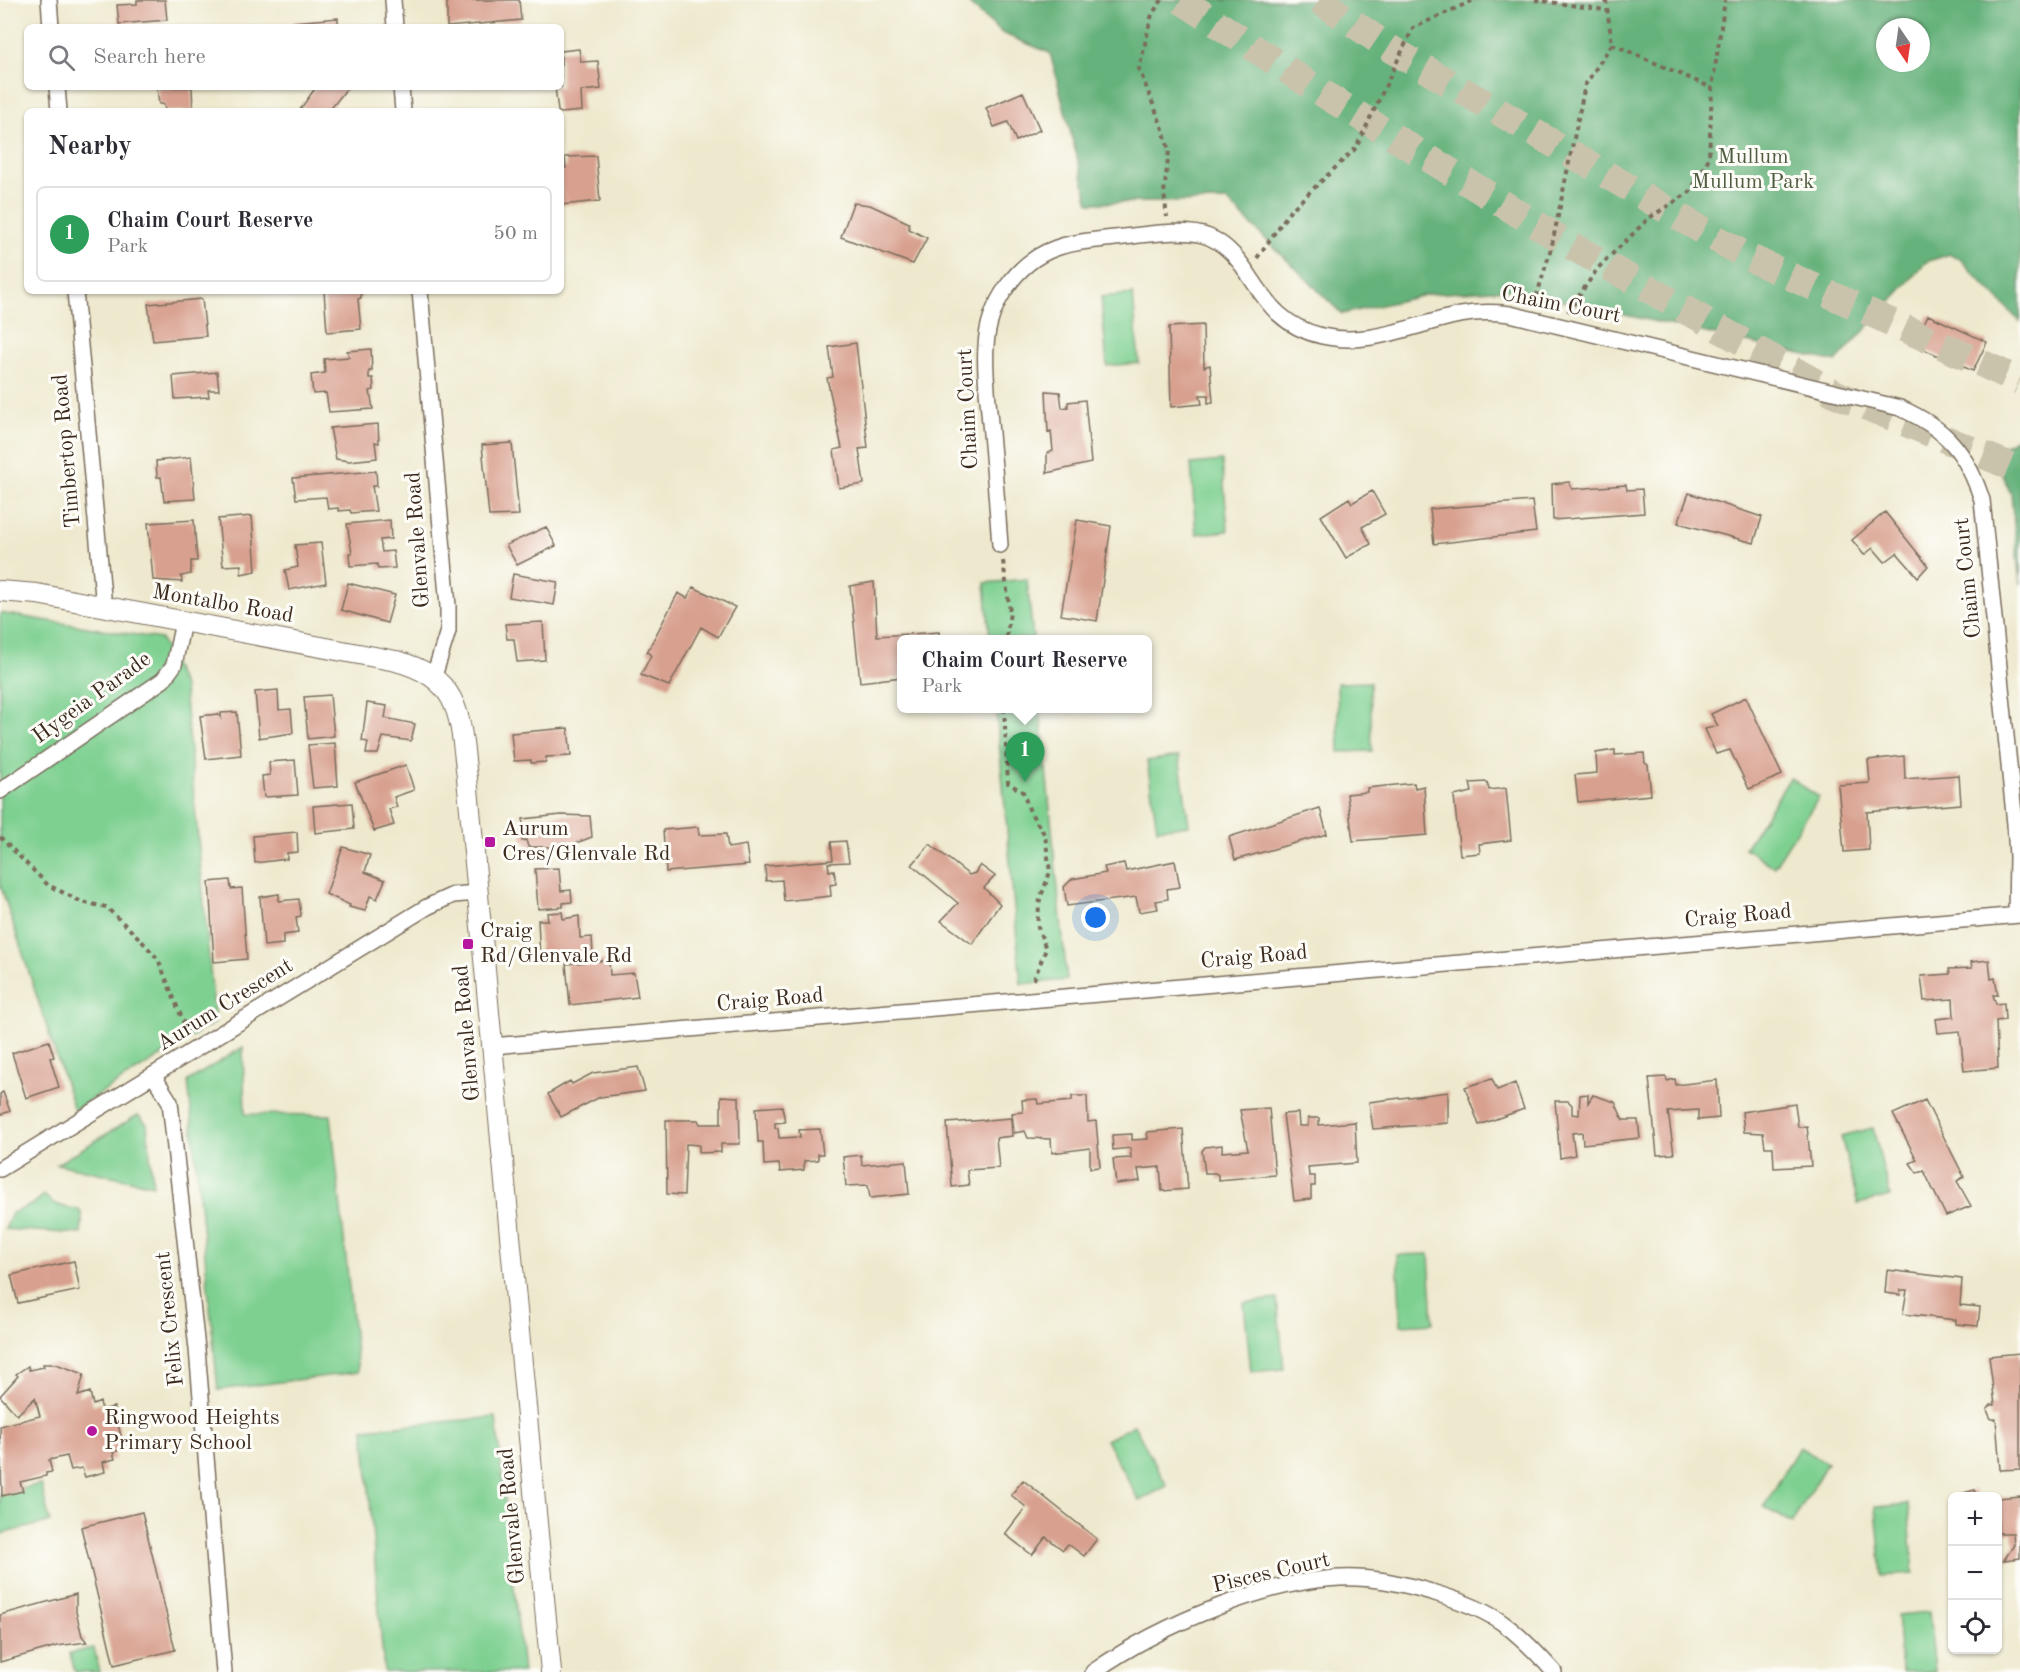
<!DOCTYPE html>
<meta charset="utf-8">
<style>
body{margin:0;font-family:"Old Standard TT",serif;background:#f2f2f3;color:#2b2b33}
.controls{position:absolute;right:18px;bottom:18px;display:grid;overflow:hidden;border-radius:9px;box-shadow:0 2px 4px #0004}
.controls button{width:54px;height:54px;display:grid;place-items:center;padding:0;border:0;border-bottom:2px solid #e1e1e2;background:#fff;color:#2b2b33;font:30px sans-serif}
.compass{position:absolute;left:1876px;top:18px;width:54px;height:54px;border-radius:50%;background:#fff;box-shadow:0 2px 4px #0004;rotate:167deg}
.you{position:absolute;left:1096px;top:918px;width:21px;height:21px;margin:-15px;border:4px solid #fff;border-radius:50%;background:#1a73e8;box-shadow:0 0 0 9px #1a73e833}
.badge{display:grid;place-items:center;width:39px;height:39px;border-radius:50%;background:#0b8043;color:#fff;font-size:20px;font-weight:700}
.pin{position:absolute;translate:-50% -50px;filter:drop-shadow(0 2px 3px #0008)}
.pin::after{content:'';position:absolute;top:32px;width:21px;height:18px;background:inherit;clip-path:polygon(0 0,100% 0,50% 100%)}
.popup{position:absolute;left:897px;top:635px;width:255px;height:78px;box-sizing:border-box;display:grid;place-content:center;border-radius:9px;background:#fff;filter:drop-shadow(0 2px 4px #0005);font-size:20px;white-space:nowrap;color:#7c7c81}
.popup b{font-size:22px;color:#2b2b33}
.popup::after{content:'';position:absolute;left:50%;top:100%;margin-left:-12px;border:12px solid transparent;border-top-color:#fff}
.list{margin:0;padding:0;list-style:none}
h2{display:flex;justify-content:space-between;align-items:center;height:78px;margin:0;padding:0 24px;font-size:26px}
h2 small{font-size:20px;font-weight:400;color:#7c7c81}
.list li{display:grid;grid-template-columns:39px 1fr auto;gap:18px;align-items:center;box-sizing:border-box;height:96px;margin:0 12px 12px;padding:0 12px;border:2px solid #e1e1e2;border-radius:9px}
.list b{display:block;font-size:22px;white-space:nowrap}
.list p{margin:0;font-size:20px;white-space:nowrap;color:#7c7c81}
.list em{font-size:20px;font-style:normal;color:#7c7c81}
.icon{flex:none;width:33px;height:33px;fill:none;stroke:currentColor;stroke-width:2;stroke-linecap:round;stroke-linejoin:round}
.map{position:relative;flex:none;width:2020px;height:1672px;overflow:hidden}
.search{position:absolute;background:#fff;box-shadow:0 2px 4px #0004;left:24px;top:24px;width:540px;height:66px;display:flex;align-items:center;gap:15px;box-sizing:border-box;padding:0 21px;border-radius:9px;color:#7c7c81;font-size:22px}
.panel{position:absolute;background:#fff;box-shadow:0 2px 4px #0004;left:24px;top:108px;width:540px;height:186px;border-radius:9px}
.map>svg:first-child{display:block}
.green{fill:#7ed091;stroke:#5c7d58;stroke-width:1.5}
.forest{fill:#66b27b;stroke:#506e4c;stroke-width:1.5;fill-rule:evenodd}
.building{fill:#d8a08f}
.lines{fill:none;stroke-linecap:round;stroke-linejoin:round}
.motorway-tunnel{stroke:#cac3ab;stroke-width:28;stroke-dasharray:28 14;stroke-linecap:butt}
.minor-casing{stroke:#7a6d5c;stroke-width:18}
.tertiary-casing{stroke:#7a6d5c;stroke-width:22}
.path{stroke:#7a6d5c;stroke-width:4;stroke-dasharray:4.5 4.5;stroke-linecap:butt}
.minor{stroke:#fff;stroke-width:15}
.tertiary{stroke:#fff;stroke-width:20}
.poi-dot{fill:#b5179e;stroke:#fdfcf7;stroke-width:2}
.labels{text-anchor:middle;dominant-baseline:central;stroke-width:6;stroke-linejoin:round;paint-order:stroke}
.park-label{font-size:22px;fill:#4f5c40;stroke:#fdfcf7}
.street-label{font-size:22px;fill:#3b2a1e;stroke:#fdfcf7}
.poi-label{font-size:22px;fill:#3b2a1e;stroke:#fdfcf7;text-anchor:start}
</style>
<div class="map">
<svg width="2020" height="1672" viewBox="0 0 2020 1672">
<rect width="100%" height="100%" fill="#fdfcf7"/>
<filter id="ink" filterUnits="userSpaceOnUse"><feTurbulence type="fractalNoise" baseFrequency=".0167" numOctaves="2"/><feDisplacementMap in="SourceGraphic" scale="12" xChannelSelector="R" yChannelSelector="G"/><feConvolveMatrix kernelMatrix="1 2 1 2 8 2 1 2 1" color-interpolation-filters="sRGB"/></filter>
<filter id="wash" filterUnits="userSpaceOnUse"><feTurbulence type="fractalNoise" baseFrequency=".008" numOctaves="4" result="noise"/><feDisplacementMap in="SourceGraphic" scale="24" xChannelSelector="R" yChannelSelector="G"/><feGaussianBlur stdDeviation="1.35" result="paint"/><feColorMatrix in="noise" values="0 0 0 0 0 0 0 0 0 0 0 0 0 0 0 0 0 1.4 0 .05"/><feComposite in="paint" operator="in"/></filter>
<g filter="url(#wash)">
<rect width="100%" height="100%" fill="#eee9ce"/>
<path class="green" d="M1133,294L1139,363L1107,366L1101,297Z
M1222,461L1228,531L1196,534L1191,464Z
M1027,579L1033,639H990L985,583Z
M0,613L161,639L184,688L215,1022L74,1110L0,884Z
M1370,682L1372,751L1339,752L1337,683Z
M996,709H1040L1067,980L1021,984Z
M1179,756L1189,825L1157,829L1147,761Z
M1790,778L1819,797L1774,867L1745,848Z
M243,1047L245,1114L331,1115L358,1372L218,1390L188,1081Z
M138,1115L147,1124L153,1185L57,1164Z
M1873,1128L1890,1196L1858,1204L1841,1136Z
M44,1195C47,1198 52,1203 56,1204C77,1214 85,1199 81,1234L5,1229L12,1213L33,1204Z
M1429,1254L1433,1323L1401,1325L1397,1255Z
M1277,1299L1284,1369L1251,1372L1244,1303Z
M496,1417L523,1672H384L364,1429Z
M1134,1425L1167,1486L1139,1501L1106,1440Z
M1799,1447L1827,1463L1792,1523L1764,1507Z
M41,1484L50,1522L0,1534V1494Z
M1908,1504L1914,1574L1882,1576L1876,1507Z
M1929,1612L1935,1672H1902L1897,1615Z
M94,1648L100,1672H75L70,1653Z"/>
<path class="forest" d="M965,0H2020V322L1959,258L1950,254L1926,262L1836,362L1509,289L1430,294L1342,314L1227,201L1089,203L1050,53L1002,33ZM1885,27H1921V63H1885Z
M2020,436V585L2011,494L1992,453Z"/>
<g id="blocks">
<path class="building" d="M137,0H165L167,20L119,24L117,5L137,4Z
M447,0H519L521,20L447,27Z
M338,18V27H294V22Z
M579,49L581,62L598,61L601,89L581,91L582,111L561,113L558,111L555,87H561V51Z
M192,87L193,111H165L164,104H159L157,88Z
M316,87H348L329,111H299Z
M1023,92L1040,130L1016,141L1008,122L994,127L986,108Z
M596,156L600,201L561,205V168H566L565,157Z
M853,203L870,205L909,223V229L927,238L913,264L841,237Z
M324,291H361V298L358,299L361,329L327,332Z
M202,299L206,336L153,341L148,304Z
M1928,315L1987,342L1973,371L1914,345Z
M1203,325L1204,367L1210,365L1213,402L1208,403V395H1200L1202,404L1171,407L1169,327Z
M856,343L868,448L859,449L864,484L839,488L834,450L842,448L827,378L833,377L829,347Z
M371,349L372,371H369V378H373L374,390L370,391L373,409L329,412L326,393L313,394L311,375L325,373L324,359L349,357L347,351Z
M217,372L219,390H208L209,397L175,399L173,376Z
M1046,391L1060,392L1062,408L1068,407V402L1085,400L1091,463L1047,473V453L1053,451L1051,431L1048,432Z
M378,424L379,443L375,442L377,458L349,461L336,459L330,428Z
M512,443L519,515L489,516L482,445Z
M191,457L195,499L164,501L161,477H157L156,461Z
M376,471L377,486H372L376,511L351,513L350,510L339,511L338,508L328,509L326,497L296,499L293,478Z
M1569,482L1572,489L1626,485L1627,490L1642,489L1644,513L1553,520L1552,484Z
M1372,491L1385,514L1362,527L1371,544L1346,558L1321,516L1349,498L1352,503Z
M1689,493L1762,517L1754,543L1678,523Z
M1532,501L1536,532L1434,544L1430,509Z
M1885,512L1928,566L1918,577L1897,553L1885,562L1873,548L1864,555L1852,540Z
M252,516L256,571L241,574V565L223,566L218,519Z
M194,520L197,561H191V574L181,576L182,582L153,580L148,523Z
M390,520L391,539L380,540L382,552L393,551L395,568L378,569L377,564L350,566L349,553H352L347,524Z
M1077,520L1111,526L1097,621L1061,615Z
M546,527L556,546L517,565L506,545Z
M321,543L326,583L289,590L285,570L298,567L295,545Z
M513,574L558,582L554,605L509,597Z
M874,582L877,636L939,632L940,640H902V677L860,682L850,586Z
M348,583L395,595L387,623L341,610Z
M693,587L735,607L718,637L701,627L669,686L641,675L651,655L647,652L678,593L687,598Z
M543,622L545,660L517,662L514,639H507L505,624Z
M278,690L279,710L291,709L293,733L259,738L255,692Z
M330,695L334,736L308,739L304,697Z
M1746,697L1782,775L1749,789L1730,750L1716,754L1705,729L1718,726L1711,714Z
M367,703L387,706L385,718L415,724L411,741L383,737L378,754H366L368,742L362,741Z
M237,712L241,755L206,759L200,716L218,714L221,718V713Z
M568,728L571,756L546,757V762L531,763V760L514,761L511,733Z
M335,743L338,786L313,788L308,745Z
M1615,750V755L1644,753L1645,763L1648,765L1651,795L1578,802L1575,775L1597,773L1596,753Z
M1904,756L1905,779L1959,775L1961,804L1867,812L1869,850L1844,852L1838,785L1870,783L1868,760Z
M295,760L298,795L264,797L262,776L270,775L269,762Z
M406,765L414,790L394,797L397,807L389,809L394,825L374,831L355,782Z
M1487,782L1489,790L1506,788L1511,840L1479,844L1480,853L1460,855L1454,796L1472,792L1470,783Z
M1414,783L1415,788L1424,786L1427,835L1353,841L1347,794L1367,792V788Z
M352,803L354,829L315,833L313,806Z
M1320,808L1327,834L1235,860L1229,837Z
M561,815L590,816L592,837L576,843L577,852L564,854L562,847H528L526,840L522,841L523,819Z
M698,827L699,835L726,834L728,848L746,845L749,865L666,872L663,830Z
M297,832L298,852L287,853V859L255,863L253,836Z
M846,841L849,862L828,863L829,871L834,870L836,884L830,885L831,896L784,901L782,880L766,881L765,866L833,860L831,842Z
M930,844L969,875L975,873L980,865L995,876L984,888L1000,904L972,944L941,921L958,903L912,865Z
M343,847L370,855L365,872L385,880L377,899L370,896L365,911L349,907L350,905L326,894Z
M1175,861L1180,887L1167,889L1168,899L1156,901L1158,909L1139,912L1136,897L1067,906L1064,887L1072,879L1106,873L1104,867L1124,863L1126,871Z
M559,868L561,891L571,890L572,902L563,903V907L538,909L535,869Z
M230,880L231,889L242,888L247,959L214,962L209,882Z
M279,894V901L299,899L301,916L296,917L298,933L283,935V944L264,946L260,897Z
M562,912L563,919L579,916L580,938L592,937L593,954L540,959L538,920H548L547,913Z
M609,960L610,975L634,973L638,997L570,1005L566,964Z
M1989,960L1991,979L1995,978L1998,995H1993L1996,1004L2004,1003L2005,1020L1996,1021L1998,1068L1964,1071L1960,1031L1938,1033L1936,1019L1954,1017L1953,999L1924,1001L1921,976L1950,974L1949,969L1972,968L1971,962Z
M49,1041L54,1057L50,1058L59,1087L26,1098L12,1053Z
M638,1067L645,1091L600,1097L561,1117L548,1094L570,1081L572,1084L593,1073Z
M1666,1077L1667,1081L1675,1079L1676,1085L1717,1080L1719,1118L1698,1120V1110L1668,1112L1674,1154L1657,1155L1649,1078Z
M1492,1079L1497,1090L1515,1083L1524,1109L1479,1125L1465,1087Z
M3,1092L10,1111L0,1115V1094Z
M1448,1092V1123L1373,1129L1369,1102Z
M1588,1094V1103L1593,1095L1615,1102L1623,1120H1638L1640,1138L1583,1144L1582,1132L1572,1133L1575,1155L1560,1158L1555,1101H1568L1572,1105V1114L1579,1115L1580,1095Z
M721,1096L739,1097L740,1144H721V1152L699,1153V1145L686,1144L684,1195L667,1194L666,1120H698L700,1124H721Z
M1072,1096H1087L1088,1122L1096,1121L1100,1167L1090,1168V1148L1052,1153L1051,1139L1028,1138L1025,1131L1014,1133L1012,1113L1023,1112L1022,1100L1037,1099L1038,1104L1072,1101Z
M1925,1100L1964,1177L1957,1181L1971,1206L1946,1216L1924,1171L1917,1173L1910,1163L1917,1160L1893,1114Z
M1795,1104L1798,1127L1807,1126L1811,1166L1774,1168L1773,1147H1765L1763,1133L1744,1132L1742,1112Z
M782,1106L785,1122L775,1123V1128H778L779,1138L800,1137L799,1130L820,1129L823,1154H818V1160L804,1161V1170L780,1172L779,1164L764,1165L763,1142H758L756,1108Z
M1269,1108L1275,1175L1218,1180V1175L1215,1173H1205L1202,1151L1205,1147L1222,1145V1152L1248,1150L1240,1110Z
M1298,1113L1299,1126H1308V1118H1319V1125L1355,1122L1357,1163L1308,1167L1309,1176H1315V1186H1311V1199L1294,1201L1283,1114Z
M1011,1118L1012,1136L996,1138L999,1168L967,1170L969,1185L952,1187L947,1123Z
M1183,1129L1188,1189L1162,1191L1160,1167L1138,1169L1140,1181L1116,1184L1113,1159L1131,1158L1130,1148L1113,1150L1112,1135L1132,1134V1140L1148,1139L1147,1132Z
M861,1155L862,1165L906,1161L909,1194L870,1198L868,1185L846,1186L843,1157Z
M74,1261L80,1290L18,1303L11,1275Z
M1887,1270L1962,1279L1960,1305L1980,1307L1978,1326L1956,1324V1320L1903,1314L1907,1290H1900V1295L1885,1293Z
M2020,1353V1469L2000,1470L1996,1419H1991L1987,1410L1991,1405H1995L1989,1356Z
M43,1364H56L84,1374L78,1396L90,1392L93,1405L100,1402L102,1410L114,1407L124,1449L113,1452L115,1459L103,1462L105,1472L85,1477L82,1468L71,1470L67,1456L49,1460L52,1472L46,1473V1476L20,1482L23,1491L2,1496L0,1426L40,1416L35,1398L17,1415L0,1396L18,1376L16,1374L28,1366L29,1370L44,1367Z
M1023,1480L1097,1539L1084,1556L1068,1544L1063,1550L1046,1537L1032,1555L1005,1534L1026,1507L1011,1495Z
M1975,1490L1976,1496H1963V1493Z
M2020,1496V1558L2004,1560L2014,1545L2013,1533H1998V1498Z
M142,1512L175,1650L114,1665L81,1527Z
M76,1594V1612L82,1636L87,1642L57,1646L0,1662V1615Z"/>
</g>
</g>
<g filter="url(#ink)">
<use href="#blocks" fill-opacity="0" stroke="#7a6d5c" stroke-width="1.5"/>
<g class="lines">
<path class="motorway-tunnel" d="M1181,0L1330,98L1570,245L1836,394L2020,470
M1319,0L1391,49L1748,257L2020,381"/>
<g class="minor-casing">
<path id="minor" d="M49,0L51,27
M393,0L395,27
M57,87L59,111
M401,87L403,111
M75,291L104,607
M420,291L448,606V631L434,676
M1000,545C997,504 994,464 990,423C988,397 984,371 986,346C988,305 1016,262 1056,248C1072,242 1089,241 1105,239C1134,237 1183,226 1209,237C1258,259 1253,320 1322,336C1370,347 1414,324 1460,315C1476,312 1493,312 1510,314L1900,408C1946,428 1967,453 1982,500L2015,824L2017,856L2016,915
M0,791L163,680L174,665L183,622
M492,1046L2020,915
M153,1075L170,1102L197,1349L224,1672
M0,1169L427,907L453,895L478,893
M1093,1672C1160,1625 1275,1575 1357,1578C1385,1579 1412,1586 1438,1594C1461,1601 1485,1610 1504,1624C1523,1638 1539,1655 1554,1672"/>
</g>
<g class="tertiary-casing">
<path id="tertiary" d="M0,591L37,594L396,661C462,678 460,718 467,778L551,1672"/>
</g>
<path class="path" d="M1162,0L1152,14L1139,69L1163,129L1169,151L1164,193L1167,217
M1535,0L1606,10
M1612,44L1712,88
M1257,258L1290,211L1356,148L1413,28L1474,0
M1534,305L1552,245L1585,85L1612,44L1606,0
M1568,312L1598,268L1649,218L1690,192L1709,158L1712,88L1725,0
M1003,561L1010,612L1006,640
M1004,708L1008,783L1023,792L1030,812L1045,835L1050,872L1040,899L1037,925L1046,949L1032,984
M0,837L48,885L82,902L106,907L138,937L158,959L189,1036"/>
<use href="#minor" class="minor"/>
<use href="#tertiary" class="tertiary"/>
</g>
</g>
<g class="poi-dot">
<rect x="484" y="836" width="12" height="12" rx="3"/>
<rect x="462" y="938" width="12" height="12" rx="3"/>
<circle cx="92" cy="1431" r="6"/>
</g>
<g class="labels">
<g class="park-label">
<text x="1753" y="157">Mullum<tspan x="1753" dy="25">Mullum Park</tspan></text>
</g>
<g class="street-label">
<text transform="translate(1561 305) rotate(11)">Chaim Court</text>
<text transform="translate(968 409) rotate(-93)">Chaim Court</text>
<text transform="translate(67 451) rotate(-95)">Timbertop Road</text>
<text transform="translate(418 540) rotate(-94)">Glenvale Road</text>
<text transform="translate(1968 578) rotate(-96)">Chaim Court</text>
<text transform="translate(223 604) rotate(10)">Montalbo Road</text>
<text transform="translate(92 698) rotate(-36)">Hygeia Parade</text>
<text transform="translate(1738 916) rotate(-5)">Craig Road</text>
<text transform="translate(1254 957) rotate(-5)">Craig Road</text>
<text transform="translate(770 1000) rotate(-5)">Craig Road</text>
<text transform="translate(225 1005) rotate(-32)">Aurum Crescent</text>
<text transform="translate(467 1033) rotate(-95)">Glenvale Road</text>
<text transform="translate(170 1319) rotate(-96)">Felix Crescent</text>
<text transform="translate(512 1516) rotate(-95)">Glenvale Road</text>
<text transform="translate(1271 1573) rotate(-13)">Pisces Court</text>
</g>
<g class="poi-label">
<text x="502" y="829">Aurum<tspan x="502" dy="25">Cres/Glenvale Rd</tspan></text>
<text x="480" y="931">Craig<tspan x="480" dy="25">Rd/Glenvale Rd</tspan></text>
<text x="104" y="1418">Ringwood Heights<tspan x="104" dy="25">Primary School</tspan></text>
</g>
</g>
</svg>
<div class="controls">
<button>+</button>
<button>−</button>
<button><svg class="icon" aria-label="locate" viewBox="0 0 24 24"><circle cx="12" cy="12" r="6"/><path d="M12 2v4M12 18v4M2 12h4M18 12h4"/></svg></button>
</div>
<svg class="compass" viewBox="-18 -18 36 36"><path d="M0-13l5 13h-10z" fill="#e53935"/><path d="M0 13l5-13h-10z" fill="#7c7c81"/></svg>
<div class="you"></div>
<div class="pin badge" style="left:1025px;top:782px;background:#2e9e5b">1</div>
<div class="popup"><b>Chaim Court Reserve</b>Park</div>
<div class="search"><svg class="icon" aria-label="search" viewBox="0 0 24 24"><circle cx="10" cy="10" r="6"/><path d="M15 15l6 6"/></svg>Search here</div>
<section class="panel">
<h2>Nearby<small></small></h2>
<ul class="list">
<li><span class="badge" style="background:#2e9e5b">1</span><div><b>Chaim Court Reserve</b><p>Park</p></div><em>50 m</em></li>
</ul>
</section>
</div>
